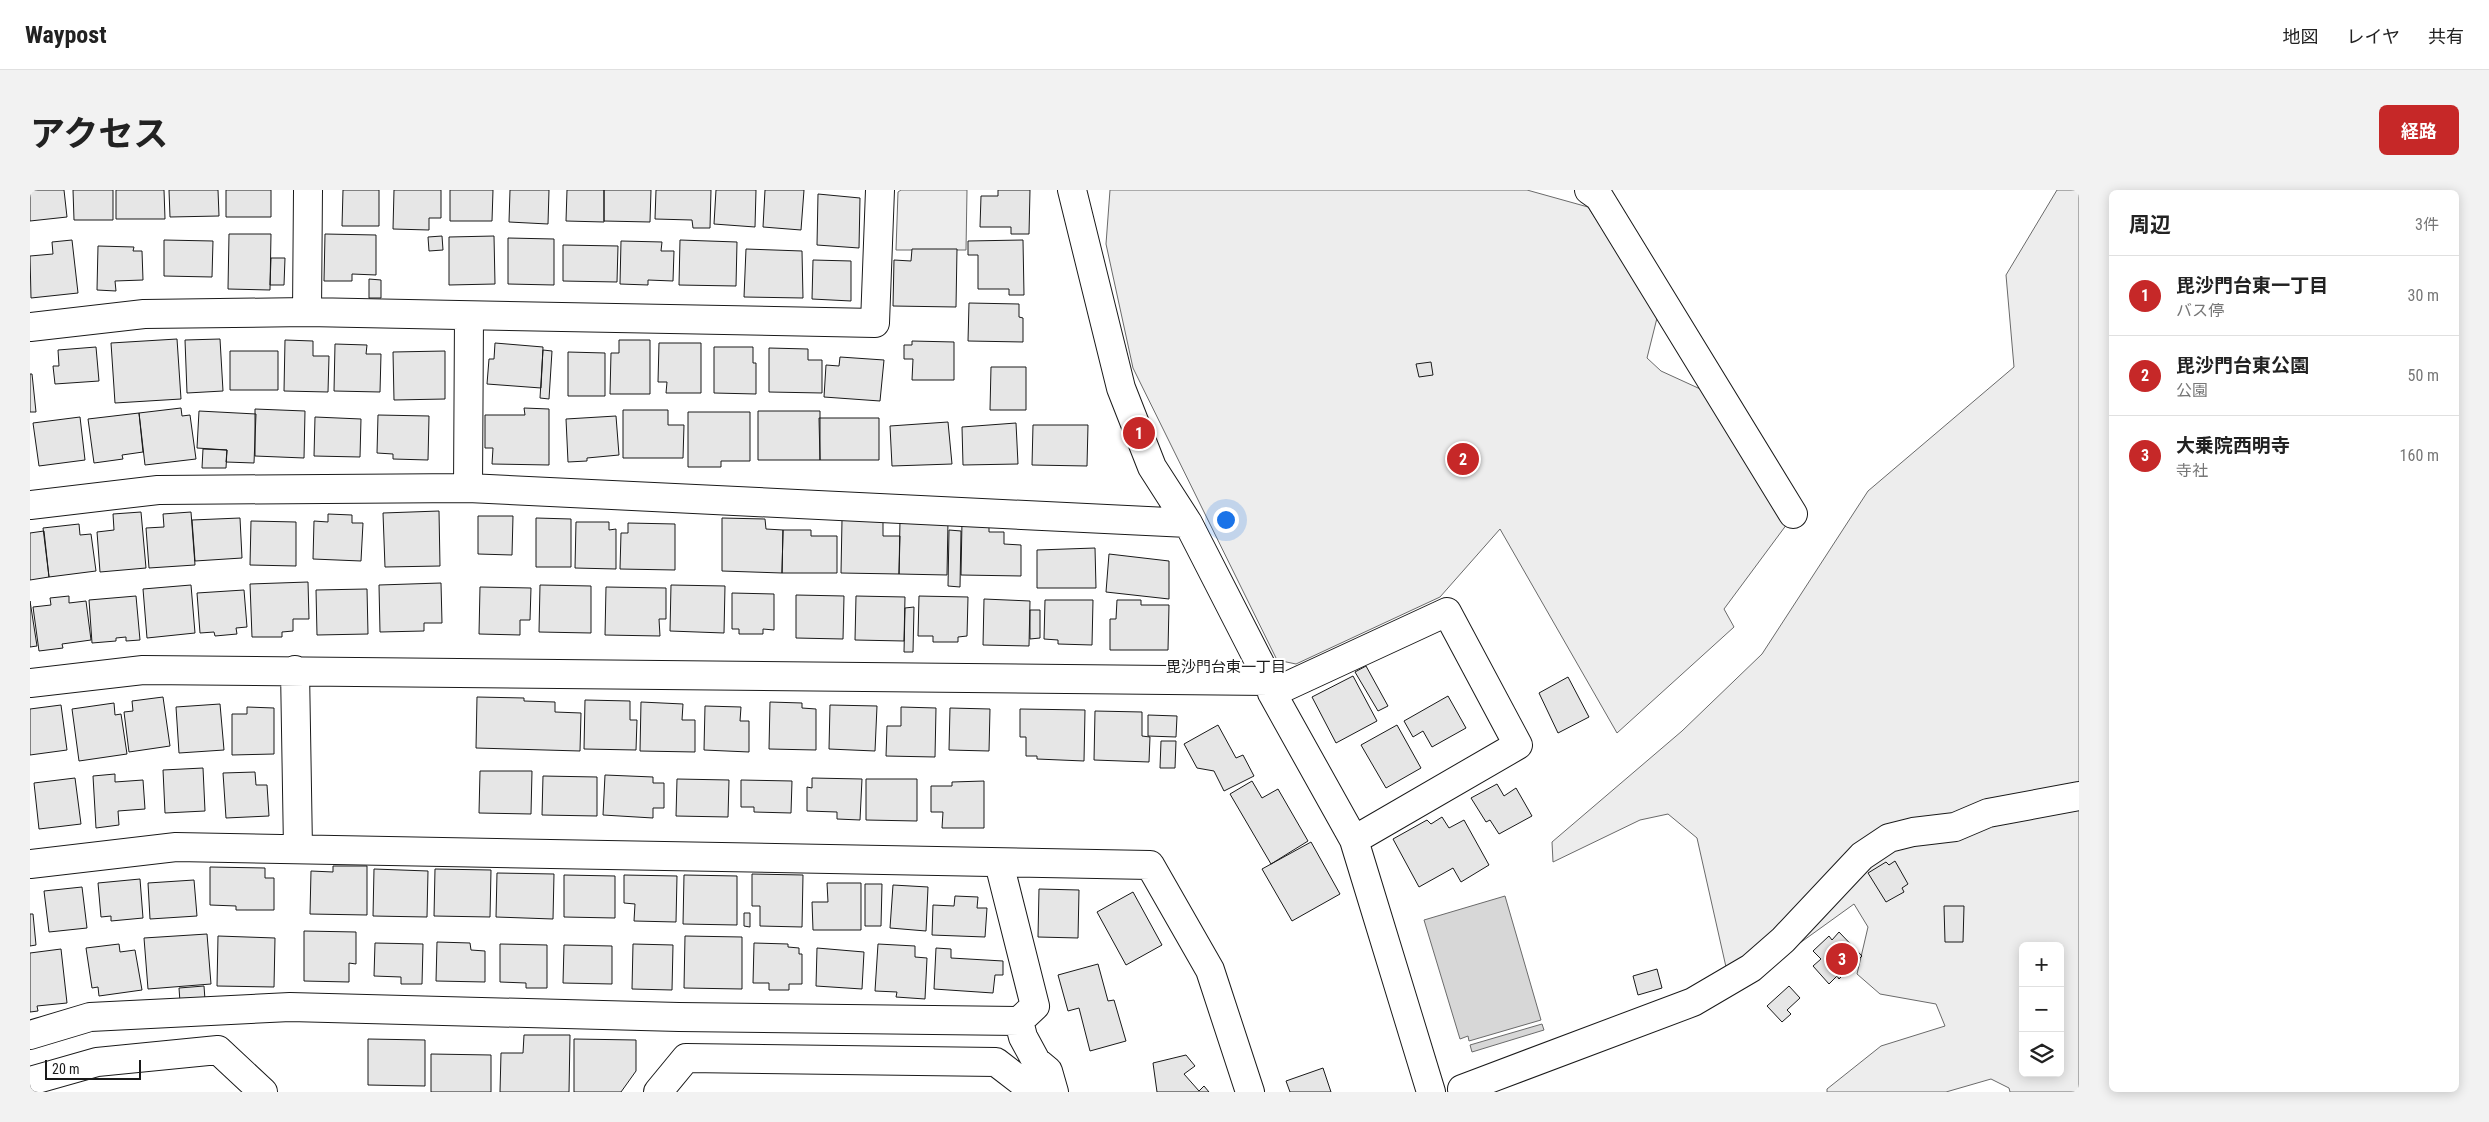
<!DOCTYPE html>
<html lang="ja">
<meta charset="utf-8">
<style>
body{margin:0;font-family:"Roboto Condensed","Noto Sans JP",sans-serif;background:#f2f2f2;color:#222}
.controls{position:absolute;right:15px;bottom:15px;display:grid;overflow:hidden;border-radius:8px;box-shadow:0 2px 12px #0003}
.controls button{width:45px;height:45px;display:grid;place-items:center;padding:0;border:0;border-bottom:1px solid #e0e0e0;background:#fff;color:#222;font:25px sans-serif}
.scale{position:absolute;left:15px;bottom:12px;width:96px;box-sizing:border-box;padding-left:5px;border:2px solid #1a1a1a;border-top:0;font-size:14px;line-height:18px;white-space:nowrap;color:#1a1a1a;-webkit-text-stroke:4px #fff;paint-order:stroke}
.you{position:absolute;left:1195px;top:329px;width:18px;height:18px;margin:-12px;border:4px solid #fff;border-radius:50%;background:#1a73e8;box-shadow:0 0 0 8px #1a73e833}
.badge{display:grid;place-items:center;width:32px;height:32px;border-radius:50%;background:#c62828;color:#fff;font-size:16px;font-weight:700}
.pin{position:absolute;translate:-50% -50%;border:2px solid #fff;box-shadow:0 1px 5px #0006}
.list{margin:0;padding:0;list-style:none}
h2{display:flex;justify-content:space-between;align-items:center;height:65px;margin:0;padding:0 20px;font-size:21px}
h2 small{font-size:16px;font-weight:400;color:#767676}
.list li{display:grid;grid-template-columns:32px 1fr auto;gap:15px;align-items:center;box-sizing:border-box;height:80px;padding:0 20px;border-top:1px solid #e0e0e0}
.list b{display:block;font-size:19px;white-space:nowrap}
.list p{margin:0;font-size:16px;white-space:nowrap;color:#767676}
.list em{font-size:16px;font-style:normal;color:#767676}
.icon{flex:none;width:28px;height:28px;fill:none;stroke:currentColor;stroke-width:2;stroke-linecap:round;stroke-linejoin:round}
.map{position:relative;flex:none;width:2049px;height:902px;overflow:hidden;border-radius:8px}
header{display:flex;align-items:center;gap:30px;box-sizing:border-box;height:70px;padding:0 25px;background:#fff;border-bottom:1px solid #e0e0e0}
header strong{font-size:24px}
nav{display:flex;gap:28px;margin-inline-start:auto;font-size:18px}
.intro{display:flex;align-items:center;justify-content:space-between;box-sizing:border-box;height:120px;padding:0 30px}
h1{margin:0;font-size:35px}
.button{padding:12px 22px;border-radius:8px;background:#c62828;color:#fff;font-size:18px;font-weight:700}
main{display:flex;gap:30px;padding:0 30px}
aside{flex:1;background:#fff;border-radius:8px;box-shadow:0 2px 12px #0003}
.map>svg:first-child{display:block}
.built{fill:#ededed;stroke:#6a6a6a;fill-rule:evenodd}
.water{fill:#d7d7d7;stroke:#6a6a6a}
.building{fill:#e6e6e6;stroke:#1a1a1a}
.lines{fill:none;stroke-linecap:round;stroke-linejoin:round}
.minor-casing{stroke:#1a1a1a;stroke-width:30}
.minor{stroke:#fff;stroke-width:28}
.labels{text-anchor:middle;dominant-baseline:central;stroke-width:4;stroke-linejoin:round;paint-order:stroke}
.neighbourhood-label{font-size:15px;fill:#1a1a1a;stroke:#fff}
</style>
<header>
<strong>Waypost</strong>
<nav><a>地図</a><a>レイヤ</a><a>共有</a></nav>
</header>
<div class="intro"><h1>アクセス</h1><a class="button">経路</a></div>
<main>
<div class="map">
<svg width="2049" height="902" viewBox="0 0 2049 902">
<rect width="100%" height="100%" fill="#fff"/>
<path class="built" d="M871,0H937L936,60H866L868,2Z
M1080,0H1497L1558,17L1628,124L1617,168L1631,181L1679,203L1757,334L1694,419L1704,437L1587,543L1470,339L1410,407L1266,474L1247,470L1103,178L1076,54Z
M2027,0H2049V902H1980L1979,898L1961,889L1916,902H1797V899L1851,856L1915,836L1906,814L1850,804L1827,784L1838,737L1824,714L1713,794L1696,777L1667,648L1638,624L1610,630L1523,672L1522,652L1652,541L1732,464L1838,301L1984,177L1976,85ZM1993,756H2030V883H1993Z"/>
<path class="water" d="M1475,706L1511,830L1439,851L1438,846L1430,849L1394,730Z
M1512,834L1514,840L1442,862L1440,855Z"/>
<path class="building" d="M0,0H34L37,27L0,31Z
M43,0H83V30H44Z
M86,0H134L135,29H86Z
M139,0H188L189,26L140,27Z
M196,0H241V27H196Z
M313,0H349V36H312Z
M364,0H411V28H399V40L363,39Z
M420,0H463L462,31H420Z
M480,0H519L518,34L479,32Z
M537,0H574V32L536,31Z
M574,0H621L620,32L574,31Z
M626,0H681L680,38H663L662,30L625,29Z
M686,0H726L725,37L684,34Z
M735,0H774L771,40L733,37Z
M968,0H1000L999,44H981V37H950L951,6H968Z
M788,4L830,8L829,58L787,55Z
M199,44H241L240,100L198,99Z
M295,44L346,45V85L322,84V91H294Z
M412,46L413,60L399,61L398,47Z
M464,46L465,94L419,95V47Z
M478,48L524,49V95L478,94Z
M42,50L48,103L1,108L0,66L23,64L22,52Z
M134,50L183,51L182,87L134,86Z
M650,50L707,52L706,96L649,95Z
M993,50L994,105H979V99H948V65H938V51Z
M591,51L632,52L631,61H644L643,91L618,90V95L590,94Z
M533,55L588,56L587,92L533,91Z
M68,56L104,57L103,61H112L113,90L85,91L86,101L67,100Z
M716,59L772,61L773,108L714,107Z
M882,59H927L926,117L863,116L864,70L881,71Z
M241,68H255L254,95H240Z
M783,70L821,71V111L782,109Z
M339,89L351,90V108H339Z
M939,113L989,114V127L993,128V152L938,151Z
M147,149L151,209L85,213L81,153Z
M190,149L193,201L157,203L155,150Z
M255,150L283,151V166H299L298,202L254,201Z
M589,150H620V204H580L581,163H589Z
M882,151L924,152V190H882L883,169H874V155H882Z
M465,153L513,157L511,198L457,194L459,169H464Z
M629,153H671V203H636L637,192H628Z
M305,154L337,155L336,164H351L350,202L304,201Z
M66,157L69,191L25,194L23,176H29L28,160Z
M684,157H723V173H726V204L684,203Z
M739,158L778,159V170H792V203L739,202Z
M513,160L522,161L519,209L510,208Z
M200,161H248V200H200Z
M415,161V209L364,210L363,162Z
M538,162L575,163V206H538Z
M810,167L854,170L850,211L794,207L796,175L809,176Z
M1401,172L1403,185L1389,187L1386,174Z
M961,177H996V220H960Z
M0,184H2L6,222H0Z
M151,218L152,226L160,225L166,269L115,275L109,223Z
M494,218L519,219V275L462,274L463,258H455V225H495Z
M225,219L275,221L274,268L225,266Z
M593,220H638V235H654L653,268H593Z
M169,221L226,224L224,273L196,272L197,260L167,258Z
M728,221H790V270H728Z
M658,222H720V271H691V277H658Z
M109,223L113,262L92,265L93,269L64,273L58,229Z
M348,225L399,226L398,270L363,269V264L347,263Z
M586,226L589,265L557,268V271L538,272L536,229Z
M50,227L55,270L9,276L3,233Z
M285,227L331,229L330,267L284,266Z
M789,228H849V270H790Z
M918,232L922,274L862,276L860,236Z
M986,233L988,274L933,275L932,237Z
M1003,235H1058L1057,276L1002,275Z
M173,259L197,260L196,278H172Z
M409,321L410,376L355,377L353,323Z
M111,322L116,378L70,382L67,342L84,340L83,324Z
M161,322L165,375L119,378L116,338L134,337L133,324Z
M298,324L322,325V333H333L331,371L283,369L284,331L298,332Z
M448,326H483L482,365L448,364Z
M210,328L212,368L165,371L162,330Z
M506,328L541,329V377H506Z
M692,328L735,329L736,339L753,340L752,383L692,381Z
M812,330L853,331V346H870L869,384L811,383Z
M870,330L918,331L917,385L869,384Z
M221,331L266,332V376L220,375Z
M932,331L959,332V342H974V354L991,355V386L931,385Z
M546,332H579V340L586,339V379L545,378Z
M598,333L645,334V380L590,379L591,343H598Z
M49,334L50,345L61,344L66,381L19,387L13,338Z
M753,340H781V346H807V383H752Z
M919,340L931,341L930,397L918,396Z
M14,341L19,387L0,390V343Z
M1065,358L1066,398H1007V360Z
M1079,364L1139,371V409L1076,402Z
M278,392L279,429H263V441L252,442V447H222L220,394Z
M411,393L412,433H394V441L350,442L349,395Z
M161,395L165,443L117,448L113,399Z
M510,395L561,396V443L509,442Z
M641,395L695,396L694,443L640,441Z
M450,397L501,398L500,430H490V445L449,444Z
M576,397L636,398V429H629L630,446L575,445Z
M337,399L338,444L287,445L286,400Z
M214,400L217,437L206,438L207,444L185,446L184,442L170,443L167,403Z
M702,403L744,404V440L733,439V444H709V439H702Z
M766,405L814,406L813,449L766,448Z
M39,406V413L56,411L61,450L32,454L33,458L9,461L3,417L21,415L20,408Z
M106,406L110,450L96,451V447L86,448V451L62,453L59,410Z
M826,406L875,407L874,451L825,450Z
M889,406L938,407L937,446L928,447V452H903V446H888Z
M954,409L1000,411L999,456L953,455Z
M1015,410H1063L1062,455L1028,454V450L1014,449Z
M1087,410H1111V415H1139L1138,460H1080V429H1086Z
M0,411L7,456L0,457Z
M884,417L883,462H874L875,418Z
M1000,420H1010V448L1000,449Z
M1336,476L1358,516L1348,521L1325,482Z
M1323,486L1347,531L1306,553L1282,507Z
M1538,487L1559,527L1528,543L1509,503Z
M1418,506L1436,538L1402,557L1393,541L1383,547L1374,531Z
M133,507L140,556L99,562L94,522L103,521L102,511Z
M447,507L494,508V511L525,512V522L551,523L550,561L446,558Z
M555,510L600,511V530H607L606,560L554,559Z
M611,512L653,514L652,530H665V562L610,561Z
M740,512L772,513V518L786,519V560L739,559Z
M84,513L85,525L91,524L97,564L49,571L42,519Z
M190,514L194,560L149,563L146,517Z
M31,515L37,560L0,565V519Z
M800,515L847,516L845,561L799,559Z
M675,516L711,517L710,531H719V562L674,560Z
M217,517L244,518V564L202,565V524H217Z
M871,517L906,518L905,567L856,566L857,536H871Z
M920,518L960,519L959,561L919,560Z
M990,519L1055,520L1054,571L1007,569V566H996V547H990Z
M1065,521L1112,522V546L1120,547L1119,572L1064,570Z
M1118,525L1147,526L1146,547L1118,546Z
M1188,535L1206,568L1213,565L1224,586L1194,601L1184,581L1167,578L1154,554Z
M1367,535L1391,578L1356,598L1331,555Z
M1131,551H1146L1145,578H1130Z
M173,578L175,621L135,623L133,580Z
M450,581H502L501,624L449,623Z
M225,582L226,595H237L239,626L196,628L193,583Z
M85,584V592L113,590L115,619L88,621L89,635L66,638L63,586Z
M575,585L623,587V593H634V618H623V628L573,625Z
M513,586L567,587V626L512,625Z
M45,588L51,634L9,639L4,593Z
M782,588L832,589L830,630L807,629V622L777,621V597L782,598Z
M647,589L699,590L698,627L646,626Z
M836,589H887V631L836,630Z
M711,590L762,591L761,623L724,622V617H711Z
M954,591V638H912L913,622H901V596H922V592Z
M1222,591L1232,608L1248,599L1278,651L1241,674L1200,604Z
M1467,594L1474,606L1486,598L1502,626L1469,644L1460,630L1456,632L1441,608Z
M1412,627L1419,638L1434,630L1459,675L1431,692L1423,678L1389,697L1363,649L1397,630L1401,634Z
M1281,652L1310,704L1262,731L1232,679Z
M1865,671L1878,694L1872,698L1874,702L1856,712L1838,683L1856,672L1859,675Z
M303,676H337V725L280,724L281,681L303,682Z
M180,677L235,678V688H244V720H206V716L180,715Z
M344,679L398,681L397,727L343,726Z
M405,679L461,680L460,727L404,726Z
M467,683L524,684L523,729L466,727Z
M722,684L773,685L772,737L730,736V716H722Z
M534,685L585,686V728L534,727Z
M594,685L647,686L646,732L604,731L605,714L594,713Z
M654,685L707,686V735L653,734Z
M110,689L113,728L81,731V726L71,727L68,693Z
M164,690L167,726L120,729L118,693Z
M797,693H831V740H783L782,712H798Z
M835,694H852L851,736H835Z
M863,695L898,697L896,741L860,738Z
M52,697L57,738L19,742L14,701Z
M1009,699L1049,700L1048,748L1008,747Z
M1103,702L1132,755L1096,775L1067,722Z
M925,706L948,707L947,718H957L955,747L902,745L903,715L924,716Z
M1914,716H1934L1933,752H1915Z
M714,723H720V737L714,736Z
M0,724H3L6,755L0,756Z
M274,741L326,742V774L319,773V792L274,791Z
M1809,742L1832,766L1809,789L1807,786L1799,794L1783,776L1791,769L1783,761L1799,746L1802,750Z
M177,744L181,794L118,799L114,748Z
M188,746L245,748L244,797L187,796Z
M655,746L712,747V799L654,798Z
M407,752L440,753L441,760L455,761V792L406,791Z
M345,753L393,754L392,794H371V787L344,786Z
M724,753L758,754V757L769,758V764H772V794H759V800H739V793H723Z
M89,754L90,762L105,760L112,800L69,806L68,797L62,798L56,758Z
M470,754L517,755V798H496V793L470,792Z
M603,754L643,755L642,800L602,799Z
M848,754L885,756V767L897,768L895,809L866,807L867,802L845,801Z
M534,755L582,756V794L533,793Z
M787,758L834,762L832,799L786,796Z
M906,758L921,759V768L973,771V785H965L963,803L904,799Z
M31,759L37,813L7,816L8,821L0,822V763Z
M1068,774L1078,811L1084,810L1096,851L1060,861L1049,818L1038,821L1028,785Z
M1627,779L1632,798L1608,805L1603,786Z
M174,796L175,810L150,812L149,798Z
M1759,796L1770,808L1757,820L1761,824L1752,832L1737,816Z
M494,845H540L539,902H470L471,863H493Z
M338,849L395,850V896L338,895Z
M544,849L606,850V881L591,902H544Z
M401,864L461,865V902H401Z
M1156,865L1165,876L1154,884L1169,901L1174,896L1179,902H1127L1123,873Z
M1293,878L1301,902H1260L1256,891Z"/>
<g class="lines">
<g class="minor-casing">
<path id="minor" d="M1042,0L1091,198L1122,277L1158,333L1239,491L1242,503L1324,650L1401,902
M1559,0L1569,7L1763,324
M277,122L278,0
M0,137L114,124L277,122L845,133L850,0
M438,298L439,126
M0,315L128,300L438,298L1158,333
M265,480L268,659
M0,493L113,480L1239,491
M1242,503L1417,422L1488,555L1324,650
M0,674L146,657L1120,675L1180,780L1220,902
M989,831L993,847L1006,871L1018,881L1024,902
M0,845L60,827L260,817L649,827L989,831L1005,816L969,673
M0,891L67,872L188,860L233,902
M1432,899L1663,812L1721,778L1753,750L1832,666L1859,648L1883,642L1925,637L1958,623L2049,606
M628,902L656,868L966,872L1005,902"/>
</g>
<use href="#minor" class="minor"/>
</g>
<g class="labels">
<g class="neighbourhood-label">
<text x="1196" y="477">毘沙門台東一丁目</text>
</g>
</g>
</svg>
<div class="controls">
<button>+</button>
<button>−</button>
<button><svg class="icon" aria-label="layers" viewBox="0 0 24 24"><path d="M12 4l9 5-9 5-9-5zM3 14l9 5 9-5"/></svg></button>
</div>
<div class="scale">20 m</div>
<div class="you"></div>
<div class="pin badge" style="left:1109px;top:243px">1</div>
<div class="pin badge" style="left:1433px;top:269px">2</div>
<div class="pin badge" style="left:1812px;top:769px">3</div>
</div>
<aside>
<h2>周辺<small>3件</small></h2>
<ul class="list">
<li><span class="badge">1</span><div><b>毘沙門台東一丁目</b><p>バス停</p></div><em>30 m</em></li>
<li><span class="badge">2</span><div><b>毘沙門台東公園</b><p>公園</p></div><em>50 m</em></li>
<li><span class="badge">3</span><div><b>大乗院西明寺</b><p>寺社</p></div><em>160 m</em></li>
</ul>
</aside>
</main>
